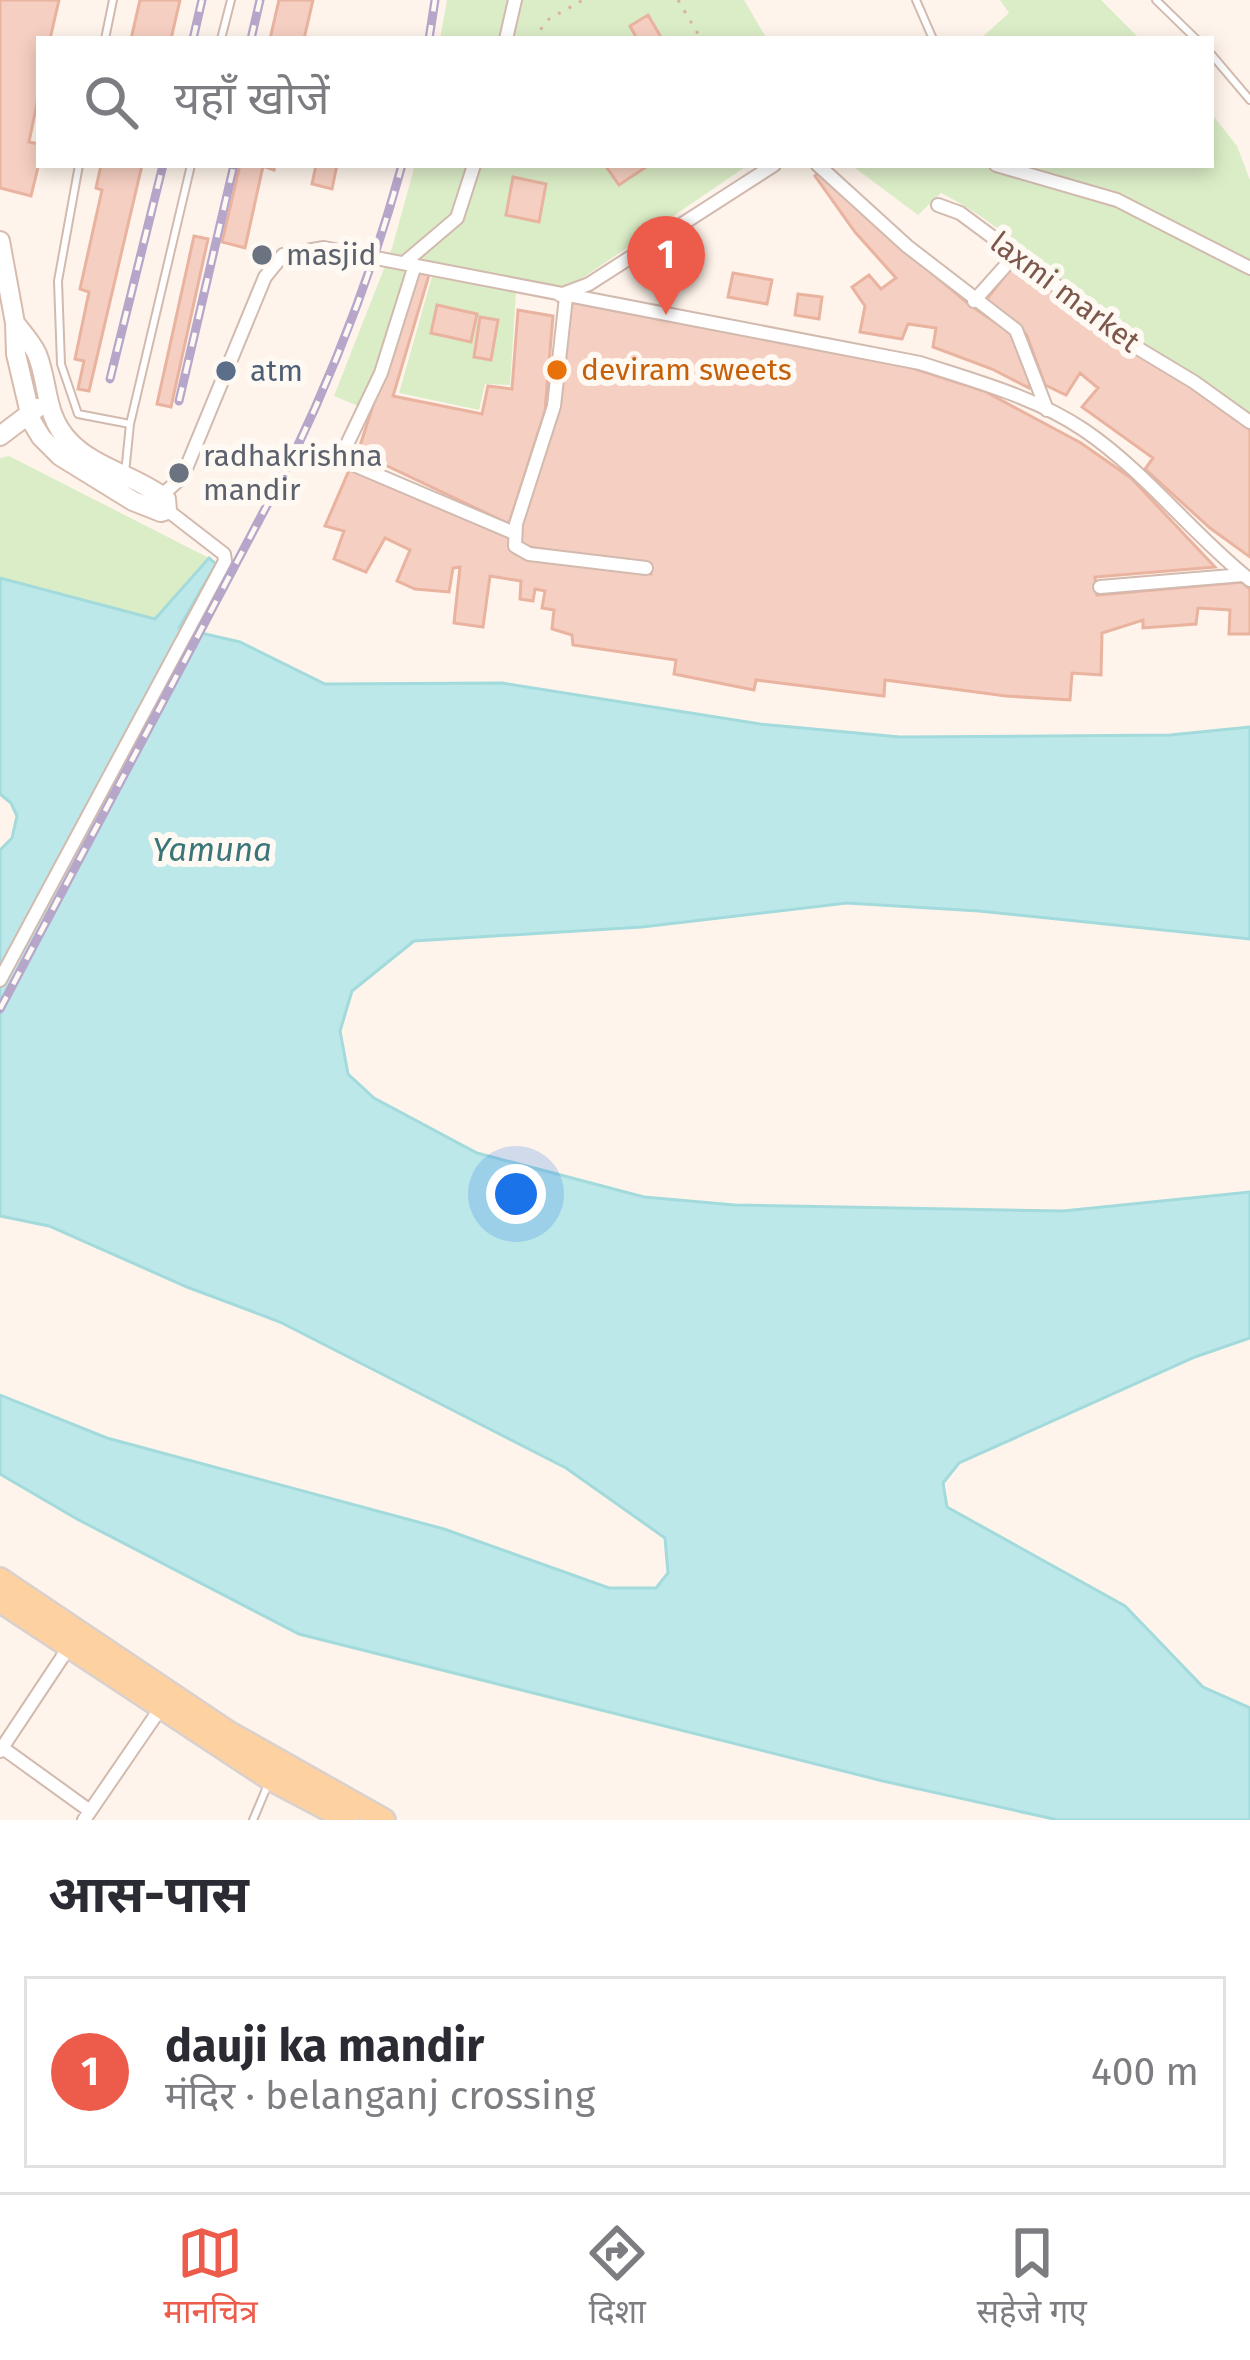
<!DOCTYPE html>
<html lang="hi">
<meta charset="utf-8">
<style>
body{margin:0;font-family:"Fira Sans","Noto Sans Devanagari",sans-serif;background:#f2f2f3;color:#2b2b33}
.you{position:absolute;left:516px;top:1194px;width:42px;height:42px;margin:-30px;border:9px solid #fff;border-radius:50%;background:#1a73e8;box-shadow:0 0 0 18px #1a73e833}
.badge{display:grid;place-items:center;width:78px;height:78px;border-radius:50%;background:#ed5c4b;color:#fff;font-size:39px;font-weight:700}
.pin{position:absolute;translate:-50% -99px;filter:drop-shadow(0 3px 6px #0008)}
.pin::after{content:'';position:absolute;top:63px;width:42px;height:36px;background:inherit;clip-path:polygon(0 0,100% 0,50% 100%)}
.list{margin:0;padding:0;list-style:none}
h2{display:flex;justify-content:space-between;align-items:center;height:156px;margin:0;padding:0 48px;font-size:51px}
h2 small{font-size:39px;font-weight:400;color:#7c7c81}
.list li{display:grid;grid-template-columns:78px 1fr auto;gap:36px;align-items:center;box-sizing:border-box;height:192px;margin:0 24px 24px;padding:0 24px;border:3px solid #e1e1e2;border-radius:0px}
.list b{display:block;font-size:45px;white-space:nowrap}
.list p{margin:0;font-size:39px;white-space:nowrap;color:#7c7c81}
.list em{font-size:39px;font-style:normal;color:#7c7c81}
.icon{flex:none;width:66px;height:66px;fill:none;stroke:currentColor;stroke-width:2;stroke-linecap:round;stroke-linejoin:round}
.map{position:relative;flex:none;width:1250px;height:1820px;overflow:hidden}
.search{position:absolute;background:#fff;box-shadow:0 6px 18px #0003;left:36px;right:36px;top:36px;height:132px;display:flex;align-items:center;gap:30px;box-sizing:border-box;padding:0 42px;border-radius:0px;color:#7c7c81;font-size:45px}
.sheet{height:372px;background:#fff}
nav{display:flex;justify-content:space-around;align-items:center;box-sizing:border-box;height:168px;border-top:3px solid #e1e1e2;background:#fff;font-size:33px;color:#7c7c81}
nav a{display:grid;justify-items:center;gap:6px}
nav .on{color:#ed5c4b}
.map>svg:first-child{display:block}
.green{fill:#dbedc7}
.water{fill:#bde8ea;stroke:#a3dadc;stroke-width:3}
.building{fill:#f5cfc1;stroke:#e9b3a0;stroke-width:3}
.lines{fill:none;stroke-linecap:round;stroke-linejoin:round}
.service-casing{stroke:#d2baaf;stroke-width:10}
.minor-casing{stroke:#d2baaf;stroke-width:16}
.secondary-casing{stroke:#d7bcae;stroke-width:22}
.primary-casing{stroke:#dad0cd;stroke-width:26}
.path{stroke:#dbb2a3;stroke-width:3;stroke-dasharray:3 9;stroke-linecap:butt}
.service{stroke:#fff;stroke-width:6}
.minor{stroke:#fff;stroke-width:12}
.secondary{stroke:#fff;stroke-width:18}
.primary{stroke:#fed1a1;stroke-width:21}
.rail-casing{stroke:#b6a6ca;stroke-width:9}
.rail{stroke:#fff9f3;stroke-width:4.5;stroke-dasharray:14;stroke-linecap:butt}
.worship-dot{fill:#6b7280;stroke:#fff9f3;stroke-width:4.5}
.food-dot{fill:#e8710a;stroke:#fff9f3;stroke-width:4.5}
.service-dot{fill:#5c6f8a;stroke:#fff9f3;stroke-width:4.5}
.labels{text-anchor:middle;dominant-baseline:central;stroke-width:12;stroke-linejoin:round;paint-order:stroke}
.worship-label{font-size:30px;fill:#5b616d;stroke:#fff9f3;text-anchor:start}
.street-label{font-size:30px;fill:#7c574b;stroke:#fff9f3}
.food-label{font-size:30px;fill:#c56008;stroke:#fff9f3;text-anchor:start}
.service-label{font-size:30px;fill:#4e5e75;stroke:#fff9f3;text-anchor:start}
.water-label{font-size:33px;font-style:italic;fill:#3a7679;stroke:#fff9f3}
</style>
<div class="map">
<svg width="1250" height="1820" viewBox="0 0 1250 1820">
<rect width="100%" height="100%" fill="#fef4eb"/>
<path class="green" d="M447,0H744L767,39H440Z
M1000,0H1101L1140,39H980L1009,13Z
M1211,113L1237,146L1250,180V419C1202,386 1147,357 1103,319C1052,275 1003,224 941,193L918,215L851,165H1211Z
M415,165H748L584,277L558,289L517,278L510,385L485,384L479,410L399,393L433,273L410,268L378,371L358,406L334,396L392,248Z
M9,456L209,558L156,619L0,578V458Z"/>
<path class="water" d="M209,558L216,564L179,628L240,642L325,684L502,683L760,724L900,737L1170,735L1250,727V939L979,911L847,903L642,927L414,941L352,991L340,1031L348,1074L374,1098L477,1153L644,1197L735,1205L1063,1211L1250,1192V1338L1195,1357L959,1463L943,1483L947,1507L1125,1606L1203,1687L1250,1708V1820H1058L883,1781L299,1634L77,1519L0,1474V1395L107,1438L444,1529L609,1588H656L668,1573L665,1538L566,1468L280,1322L187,1287L49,1226L0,1216V850L12,838L17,816L11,803L0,794V578L155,619Z"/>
<path class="building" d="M0,0H59L50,39H39V93L29,142L39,144V163L31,196L0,188Z
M140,0H180L171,39H131Z
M279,0H313L304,39H270Z
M648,15L662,39H637L630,26Z
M101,165H142L89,391L78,389L84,361L75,359L89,292L80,289L102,190L96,188Z
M240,165H275L274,170L263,166L245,248L222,242Z
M316,165H337L332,189L312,184Z
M605,165H649L619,185Z
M820,171L903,249L970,305L1014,335L1031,372L1029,388L992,369L933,347L936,328L908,324L902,339L860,332L865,306L852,287L869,275L881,289L896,278L855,232L815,176Z
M513,177L546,184L539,222L506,215Z
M194,236L208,239L171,407L157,404Z
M1016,262L1102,333L1193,388L1250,429V557L1210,528L1145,469L1153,458L1082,407L1098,388L1080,373L1066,395L1045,385L1027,336L1019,325L986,300Z
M416,272L429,275L393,396L482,414L488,386L512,389L518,310L553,316L545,411L509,524L358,452Z
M733,273L772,280L767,304L728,297Z
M798,294L822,297L819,319L795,315Z
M569,302L906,366L984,391L1081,443L1131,478L1215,567L1095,577L1097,595L1242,582L1250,589V634H1229L1230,610L1198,608L1196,624L1143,628V620L1102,633L1101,675L1072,673L1070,700L1006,696L885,680L884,696L756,680L754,690L674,674L676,660L573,645L572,635L552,629L554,610L542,608L545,591L535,589L533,601L520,599L521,581L490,576L483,627L454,623L460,567L453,568L449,592L415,589L397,581L410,550L385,538L366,572L334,559L344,531L325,526L350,468L510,535L515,554L651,574V565L522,546L518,534L558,407Z
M437,305L477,314L471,342L431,333Z
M480,317L498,320L491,360L474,357Z"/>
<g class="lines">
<g class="service-casing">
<path id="service" d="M916,0L933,39
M1156,0L1196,39
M105,39L113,0
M221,39L231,0
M1211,54L1250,100
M79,165L58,281L61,364L78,414L130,424L125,473
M130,424L191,165
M253,1820L269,1782"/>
</g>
<g class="minor-casing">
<path id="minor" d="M506,39L515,0
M818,165L907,246L1016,330L1047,410
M996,165L1117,200L1250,268
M938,205L960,213L1049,279L1101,326L1194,382L1250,422
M404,263L457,218L474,165
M415,265L381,373L340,459L514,533
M560,295L589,284L774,165
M566,297L554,406L516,524L515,546L529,554L646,568
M974,301L1016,254
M161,496L181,478L187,466L265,277L283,255L324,248L920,363C975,381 1035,397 1084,430C1146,472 1192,534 1250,580
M1100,587L1243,575
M0,980L225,561L224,554L167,510
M0,1746L90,1811
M0,1751L69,1647
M84,1820L160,1709"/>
</g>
<g class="secondary-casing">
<path id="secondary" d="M0,241L15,323L16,354L32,422L41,437L60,456L133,501L161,512L167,510L166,499C137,476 94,468 69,441C44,415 49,384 37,354C32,343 22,332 15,323
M0,436L37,408"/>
</g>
<g class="primary-casing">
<path id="primary" d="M0,1579L228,1732L384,1820
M0,1601L270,1779L348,1820"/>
</g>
<path class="path" d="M678,0L701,39
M533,39L549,19L583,0"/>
<use href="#service" class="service"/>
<use href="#minor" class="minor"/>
<use href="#secondary" class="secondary"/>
<use href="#primary" class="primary"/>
<g class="rail-casing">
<path id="rail" d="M193,39L202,0
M251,39L260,0
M429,39L435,0
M110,379L163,165
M179,401L234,165
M0,1009L292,458C338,362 374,267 402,165"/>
</g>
<use href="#rail" class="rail"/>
</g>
<g class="worship-dot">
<circle cx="262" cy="255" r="12"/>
<circle cx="179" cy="473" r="12"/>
</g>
<circle class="food-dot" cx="557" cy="370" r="12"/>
<circle class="service-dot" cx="226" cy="371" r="12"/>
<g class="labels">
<g class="worship-label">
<text x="286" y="255">masjid</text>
<text x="203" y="456">radhakrishna<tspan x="203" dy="34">mandir</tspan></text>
</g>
<g class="street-label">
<text transform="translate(1065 292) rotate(37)">laxmi market</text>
</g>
<g class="food-label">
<text x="581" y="370">deviram sweets</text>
</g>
<g class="service-label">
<text x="250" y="371">atm</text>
</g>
<g class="water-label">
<text x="212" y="850">Yamuna</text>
</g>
</g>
</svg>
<div class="you"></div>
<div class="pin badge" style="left:666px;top:315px">1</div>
<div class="search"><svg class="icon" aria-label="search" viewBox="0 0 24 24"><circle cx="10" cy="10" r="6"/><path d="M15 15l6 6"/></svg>यहाँ खोजें</div>
</div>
<section class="sheet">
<h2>आस-पास<small></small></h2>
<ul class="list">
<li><span class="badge">1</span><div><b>dauji ka mandir</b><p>मंदिर · belanganj crossing</p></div><em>400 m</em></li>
</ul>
</section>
<nav>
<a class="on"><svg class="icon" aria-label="map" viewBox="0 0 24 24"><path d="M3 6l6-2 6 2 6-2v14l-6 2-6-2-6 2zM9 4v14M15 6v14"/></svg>मानचित्र</a>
<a><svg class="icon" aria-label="directions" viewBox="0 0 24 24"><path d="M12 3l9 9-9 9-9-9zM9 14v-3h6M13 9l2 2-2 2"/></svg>दिशा</a>
<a><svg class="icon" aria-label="saved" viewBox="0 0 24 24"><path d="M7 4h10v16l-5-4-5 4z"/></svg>सहेजे गए</a>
</nav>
